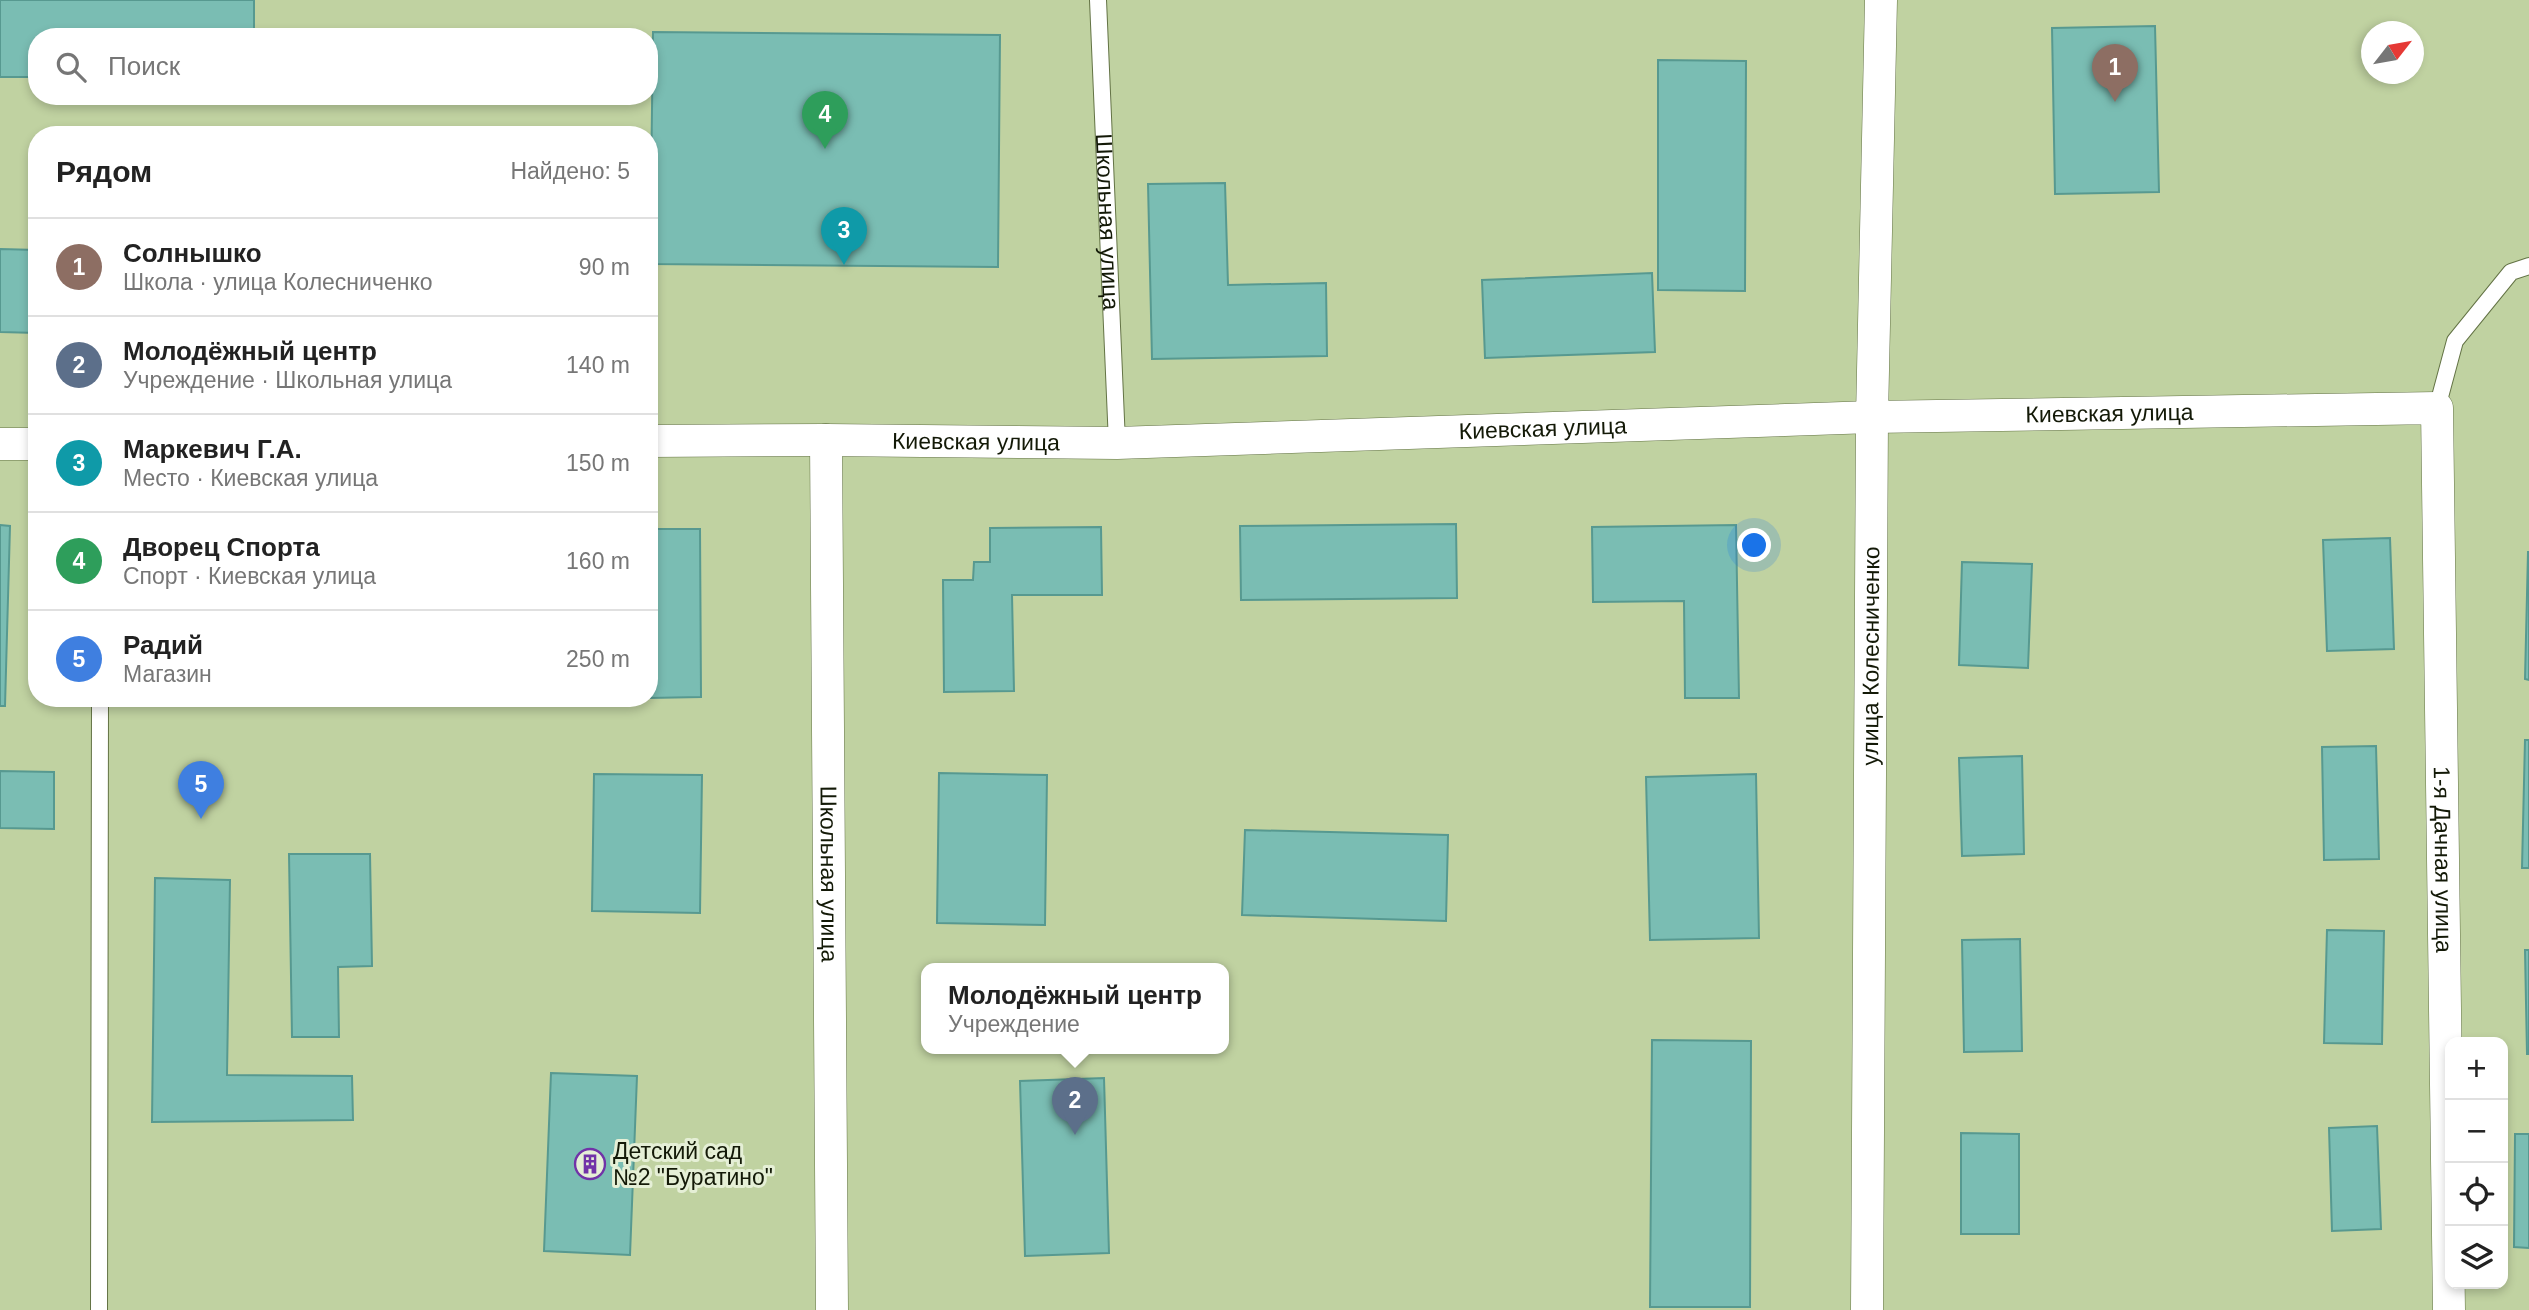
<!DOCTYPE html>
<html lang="ru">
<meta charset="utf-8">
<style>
body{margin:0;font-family:Helvetica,sans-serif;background:#f2f2f2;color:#222}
.controls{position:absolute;right:21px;bottom:21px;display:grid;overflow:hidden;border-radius:14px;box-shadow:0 4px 10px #0003}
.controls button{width:63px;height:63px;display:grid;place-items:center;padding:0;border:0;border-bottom:2px solid #e0e0e0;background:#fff;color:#222;font:35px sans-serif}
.compass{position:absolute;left:2361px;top:21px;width:63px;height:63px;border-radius:50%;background:#fff;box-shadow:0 4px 10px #0003;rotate:59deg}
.you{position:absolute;left:1755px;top:546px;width:24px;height:24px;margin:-18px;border:5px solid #fff;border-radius:50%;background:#1a73e8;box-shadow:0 0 0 10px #1a73e833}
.badge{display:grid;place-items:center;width:46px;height:46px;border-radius:50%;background:#7133a8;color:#fff;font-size:23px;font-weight:700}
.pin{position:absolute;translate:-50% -58px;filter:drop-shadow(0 2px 4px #0008)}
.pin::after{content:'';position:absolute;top:37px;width:24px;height:21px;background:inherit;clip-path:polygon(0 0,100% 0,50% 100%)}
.popup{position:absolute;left:921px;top:963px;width:308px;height:91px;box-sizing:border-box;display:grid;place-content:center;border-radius:14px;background:#fff;filter:drop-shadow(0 2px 5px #0005);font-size:23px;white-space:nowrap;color:#767676}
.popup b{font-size:26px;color:#222}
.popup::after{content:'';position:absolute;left:50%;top:100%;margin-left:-14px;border:14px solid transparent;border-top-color:#fff}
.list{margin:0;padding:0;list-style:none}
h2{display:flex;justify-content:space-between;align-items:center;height:91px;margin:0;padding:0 28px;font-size:30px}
h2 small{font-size:23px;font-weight:400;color:#767676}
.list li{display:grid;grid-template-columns:46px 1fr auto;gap:21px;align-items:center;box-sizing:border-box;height:98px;padding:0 28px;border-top:2px solid #e0e0e0}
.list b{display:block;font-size:26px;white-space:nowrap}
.list p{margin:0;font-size:23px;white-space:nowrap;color:#767676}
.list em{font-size:23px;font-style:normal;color:#767676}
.icon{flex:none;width:38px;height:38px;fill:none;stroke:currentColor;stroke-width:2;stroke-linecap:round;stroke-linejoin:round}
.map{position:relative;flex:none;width:2529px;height:1310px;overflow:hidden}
.search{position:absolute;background:#fff;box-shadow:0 4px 10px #0003;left:28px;top:28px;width:630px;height:77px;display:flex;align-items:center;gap:18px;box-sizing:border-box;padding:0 24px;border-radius:28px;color:#767676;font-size:26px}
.panel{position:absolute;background:#fff;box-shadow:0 4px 10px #0003;left:28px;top:126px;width:630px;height:581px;border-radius:28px}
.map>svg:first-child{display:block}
.building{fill:#7abdb3;stroke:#579990;stroke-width:2}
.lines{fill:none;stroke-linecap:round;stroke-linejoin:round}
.service-casing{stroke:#637345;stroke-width:18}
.minor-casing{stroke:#637345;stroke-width:33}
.service{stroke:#fff;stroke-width:16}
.minor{stroke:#fff;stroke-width:32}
.labels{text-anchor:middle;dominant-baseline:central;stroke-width:6;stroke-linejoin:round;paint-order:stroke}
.street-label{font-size:23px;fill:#131907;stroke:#e5efd6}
.poi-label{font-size:23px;fill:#131907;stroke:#e5efd6;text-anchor:start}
</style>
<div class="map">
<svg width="2529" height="1310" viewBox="0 0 2529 1310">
<rect width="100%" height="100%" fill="#c0d2a1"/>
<path class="building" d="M0,0H254V37H37V77H0Z
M2155,26L2159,192L2055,194L2052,28Z
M653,32L1000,35L998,267L650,264Z
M1658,60L1746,61L1745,291L1658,290Z
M1225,183L1228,285L1326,283L1327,356L1152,359L1148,184Z
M0,249L37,250V333L0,332Z
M1652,273L1655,352L1485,358L1482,280Z
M1456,524L1457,598L1241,600L1240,526Z
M0,525L10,526L5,706H0Z
M1736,525L1739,698H1685L1684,601L1593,602L1592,527Z
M1101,527L1102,595H1012L1014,691L944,692L943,580H973L974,562H990V528Z
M649,529H700L701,697L649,698Z
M2390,538L2394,649L2327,651L2323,540Z
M2528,552H2529V680L2525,679Z
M1962,562L2032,564L2028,668L1959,665Z
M2525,740H2529V868H2522Z
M2376,746L2379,859L2324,860L2322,747Z
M2022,756L2024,854L1962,856L1959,758Z
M0,771L54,772V829L0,828Z
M939,773L1047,775L1045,925L937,923Z
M594,774L702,775L700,913L592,911Z
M1756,774L1759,938L1650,940L1646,777Z
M1245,830L1448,835L1446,921L1242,915Z
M289,854H370L372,966L338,967L339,1037H292Z
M155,878L230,880L227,1075L352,1076L353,1120L152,1122Z
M2327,930L2384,931L2382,1044L2324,1043Z
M2020,939L2022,1051L1964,1052L1962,940Z
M2525,950H2529V1054H2527Z
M1652,1040L1751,1041L1750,1307H1650Z
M551,1073L637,1076L630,1255L544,1251Z
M1104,1078L1109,1253L1025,1256L1020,1081Z
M2377,1126L2381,1229L2332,1231L2329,1128Z
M1961,1133L2019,1134V1234H1961Z
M2515,1134H2529V1248L2514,1247Z"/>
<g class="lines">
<g class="service-casing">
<g id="service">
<path id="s1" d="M1098,0L1117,443"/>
<path d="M2437,408L2455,341L2511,272L2529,266"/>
<path d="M99,1310L100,698"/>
</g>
</g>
<g class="minor-casing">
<g id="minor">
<path id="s2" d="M826,440L832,1310"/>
<path id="s3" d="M649,441L826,440L1117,443L1872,417L2437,408L2449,1310"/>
<path d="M0,444H37"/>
<path id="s4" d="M1867,1310L1872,417L1881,0"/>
</g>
</g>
<use href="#service" class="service"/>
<use href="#minor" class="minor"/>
</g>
<defs>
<g id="building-ring" transform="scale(1.575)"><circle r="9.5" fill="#e5efd6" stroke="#7133a8" stroke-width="1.5"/><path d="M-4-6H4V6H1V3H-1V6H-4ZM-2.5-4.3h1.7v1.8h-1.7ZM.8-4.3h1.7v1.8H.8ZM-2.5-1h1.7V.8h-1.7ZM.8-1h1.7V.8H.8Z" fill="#7133a8"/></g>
</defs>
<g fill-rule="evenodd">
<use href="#building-ring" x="590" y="1164"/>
</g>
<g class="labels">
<g class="street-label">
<text stroke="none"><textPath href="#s1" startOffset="222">Школьная улица</textPath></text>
<text stroke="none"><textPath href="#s3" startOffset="1461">Киевская улица</textPath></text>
<text stroke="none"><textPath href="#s3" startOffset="894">Киевская улица</textPath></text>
<text stroke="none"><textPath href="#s3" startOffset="327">Киевская улица</textPath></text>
<text stroke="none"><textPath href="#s4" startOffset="654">улица Колесниченко</textPath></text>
<text stroke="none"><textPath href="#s3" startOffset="2240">1-я Дачная улица</textPath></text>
<text stroke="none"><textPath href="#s2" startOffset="434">Школьная улица</textPath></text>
</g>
<g class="poi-label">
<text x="613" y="1151">Детский сад<tspan x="613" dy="26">№2 "Буратино"</tspan></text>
</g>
</g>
</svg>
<div class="controls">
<button>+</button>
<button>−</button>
<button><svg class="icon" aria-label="locate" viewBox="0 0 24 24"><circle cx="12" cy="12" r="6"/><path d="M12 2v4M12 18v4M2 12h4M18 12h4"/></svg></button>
<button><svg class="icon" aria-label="layers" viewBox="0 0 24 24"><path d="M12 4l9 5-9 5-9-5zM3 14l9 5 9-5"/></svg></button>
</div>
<svg class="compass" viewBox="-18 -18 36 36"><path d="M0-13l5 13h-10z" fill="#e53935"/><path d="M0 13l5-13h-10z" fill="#767676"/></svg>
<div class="you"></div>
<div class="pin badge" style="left:2115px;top:102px;background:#8d6e63">1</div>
<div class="pin badge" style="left:1075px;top:1135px;background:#5c6f8a">2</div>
<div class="popup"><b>Молодёжный центр</b>Учреждение</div>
<div class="pin badge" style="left:844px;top:265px;background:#0f9aa8">3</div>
<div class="pin badge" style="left:825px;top:149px;background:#2e9e5b">4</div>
<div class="pin badge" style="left:201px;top:819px;background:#3f7fe0">5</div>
<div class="search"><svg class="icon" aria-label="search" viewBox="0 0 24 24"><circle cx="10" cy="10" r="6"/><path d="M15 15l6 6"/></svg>Поиск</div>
<section class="panel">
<h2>Рядом<small>Найдено: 5</small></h2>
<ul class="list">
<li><span class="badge" style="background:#8d6e63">1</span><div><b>Солнышко</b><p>Школа · улица Колесниченко</p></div><em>90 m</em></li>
<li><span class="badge" style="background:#5c6f8a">2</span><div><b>Молодёжный центр</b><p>Учреждение · Школьная улица</p></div><em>140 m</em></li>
<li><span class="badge" style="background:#0f9aa8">3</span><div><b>Маркевич Г.А.</b><p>Место · Киевская улица</p></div><em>150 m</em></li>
<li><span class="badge" style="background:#2e9e5b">4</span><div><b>Дворец Спорта</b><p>Спорт · Киевская улица</p></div><em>160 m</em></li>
<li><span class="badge" style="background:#3f7fe0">5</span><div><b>Радий</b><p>Магазин</p></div><em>250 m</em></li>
</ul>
</section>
</div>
